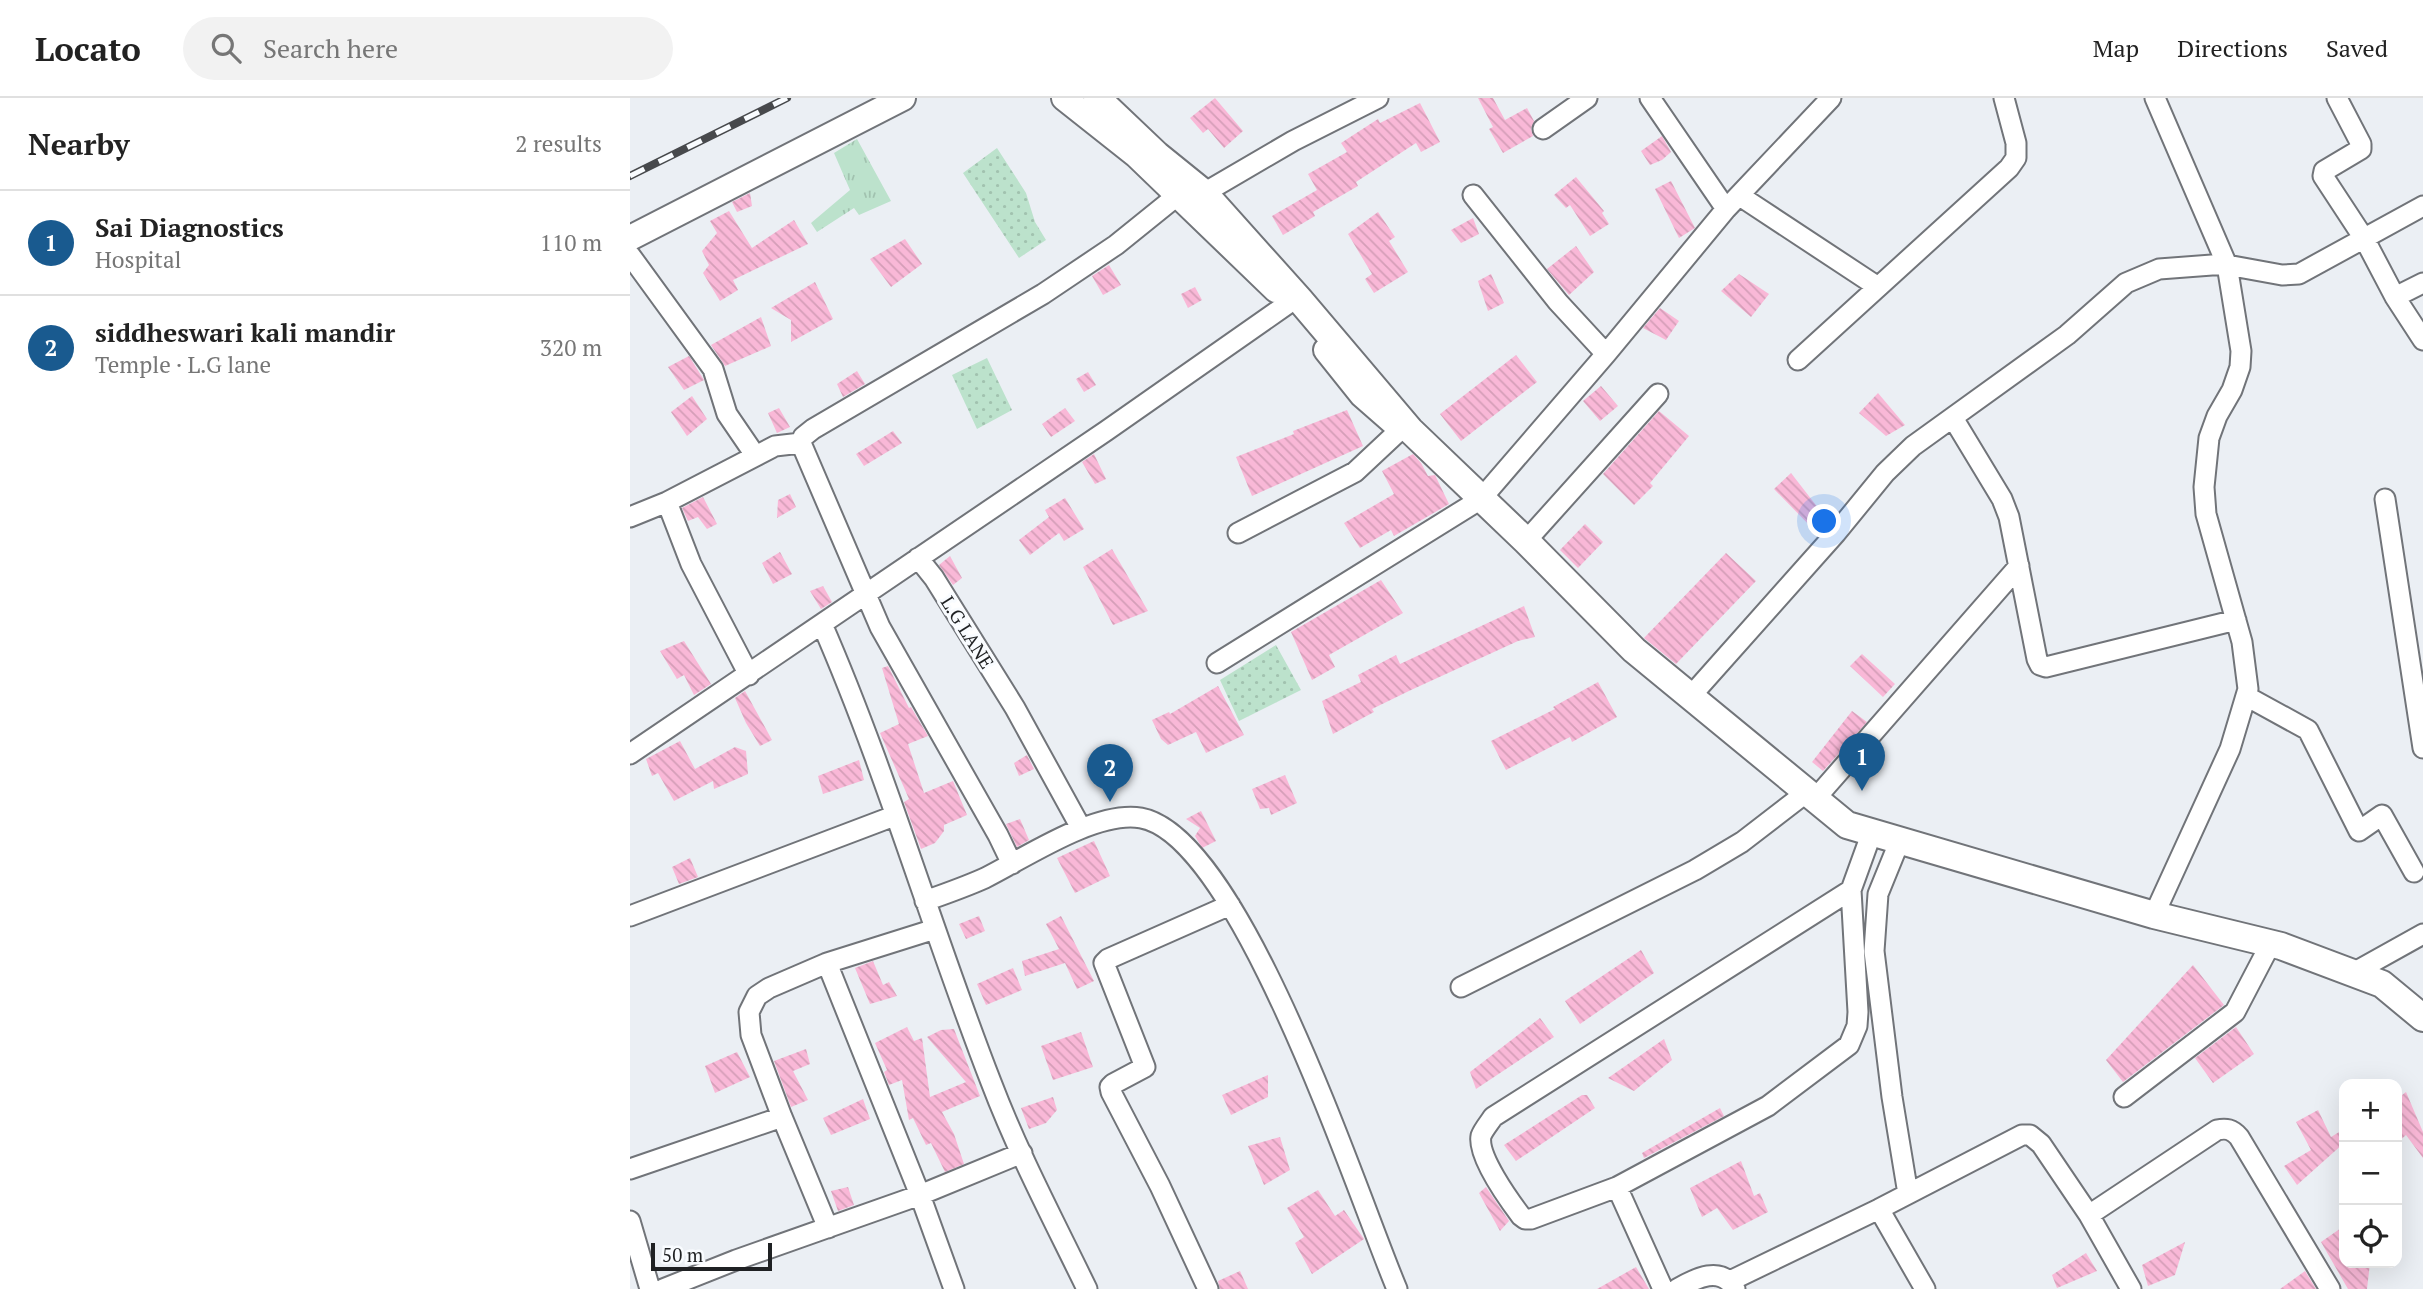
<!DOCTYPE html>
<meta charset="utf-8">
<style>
body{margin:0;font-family:"PT Serif",serif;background:#f2f2f2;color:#222}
.controls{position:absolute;right:21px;bottom:21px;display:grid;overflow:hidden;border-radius:14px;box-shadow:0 7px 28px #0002}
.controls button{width:63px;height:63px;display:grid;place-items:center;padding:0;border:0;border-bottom:2px solid #e0e0e0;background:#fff;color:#222;font:35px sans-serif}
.scale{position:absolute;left:21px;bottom:18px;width:121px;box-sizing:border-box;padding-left:7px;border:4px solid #1f2123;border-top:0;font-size:19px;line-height:24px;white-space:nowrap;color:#1f2123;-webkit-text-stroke:5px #f9fcff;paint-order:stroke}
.you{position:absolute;left:1195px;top:424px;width:24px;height:24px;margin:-18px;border:5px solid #fff;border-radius:50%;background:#1a73e8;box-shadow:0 0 0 10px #1a73e833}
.badge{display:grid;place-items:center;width:46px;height:46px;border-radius:50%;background:#195a8f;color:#fff;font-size:23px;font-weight:700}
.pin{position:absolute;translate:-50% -58px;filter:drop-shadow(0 2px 4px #0008)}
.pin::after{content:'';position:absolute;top:37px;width:24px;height:21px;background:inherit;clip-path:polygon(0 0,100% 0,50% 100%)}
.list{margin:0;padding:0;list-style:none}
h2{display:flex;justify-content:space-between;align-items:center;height:91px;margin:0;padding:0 28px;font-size:30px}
h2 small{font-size:23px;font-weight:400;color:#767676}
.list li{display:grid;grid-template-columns:46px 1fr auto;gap:21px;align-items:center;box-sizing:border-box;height:105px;padding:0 28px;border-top:2px solid #e0e0e0}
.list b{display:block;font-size:26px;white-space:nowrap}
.list p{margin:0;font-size:23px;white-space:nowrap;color:#767676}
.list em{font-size:23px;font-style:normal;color:#767676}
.icon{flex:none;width:38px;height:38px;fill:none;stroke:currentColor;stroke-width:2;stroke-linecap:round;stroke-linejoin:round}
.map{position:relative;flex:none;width:1793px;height:1191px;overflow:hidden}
header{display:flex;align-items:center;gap:42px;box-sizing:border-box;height:98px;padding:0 35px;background:#fff;border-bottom:2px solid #e0e0e0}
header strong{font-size:33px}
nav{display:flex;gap:38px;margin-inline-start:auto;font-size:24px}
.search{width:490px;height:63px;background:#f2f2f2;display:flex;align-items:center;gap:18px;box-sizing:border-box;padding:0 24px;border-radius:38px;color:#767676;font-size:26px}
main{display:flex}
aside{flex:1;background:#fff}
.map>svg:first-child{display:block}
.grass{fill:url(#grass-tufts)}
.park{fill:url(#park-dots)}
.building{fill:url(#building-back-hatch)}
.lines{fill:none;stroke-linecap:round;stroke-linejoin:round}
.minor-casing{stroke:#717479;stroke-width:23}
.tertiary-casing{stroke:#717479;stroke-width:28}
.secondary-casing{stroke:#717479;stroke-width:30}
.minor{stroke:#fff;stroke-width:19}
.tertiary{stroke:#fff;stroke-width:24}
.secondary{stroke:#fff;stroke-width:26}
.rail-casing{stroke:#47494c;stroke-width:8}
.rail{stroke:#f9fcff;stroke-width:5;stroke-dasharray:16;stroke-linecap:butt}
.labels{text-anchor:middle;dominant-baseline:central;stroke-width:6;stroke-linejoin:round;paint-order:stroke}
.street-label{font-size:19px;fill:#1f2123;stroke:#f9fcff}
</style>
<header>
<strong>Locato</strong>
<div class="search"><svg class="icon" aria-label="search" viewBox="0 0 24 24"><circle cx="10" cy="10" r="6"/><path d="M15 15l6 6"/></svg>Search here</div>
<nav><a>Map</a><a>Directions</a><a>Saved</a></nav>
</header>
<main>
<aside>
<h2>Nearby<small>2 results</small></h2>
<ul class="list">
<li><span class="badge">1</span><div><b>Sai Diagnostics</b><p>Hospital</p></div><em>110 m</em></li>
<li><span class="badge">2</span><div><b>siddheswari kali mandir</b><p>Temple · L.G lane</p></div><em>320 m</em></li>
</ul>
</aside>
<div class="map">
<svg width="1793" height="1191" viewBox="0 0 1793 1191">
<defs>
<pattern id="grass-tufts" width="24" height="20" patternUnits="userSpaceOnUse" patternTransform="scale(1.75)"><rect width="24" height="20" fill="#bce2cc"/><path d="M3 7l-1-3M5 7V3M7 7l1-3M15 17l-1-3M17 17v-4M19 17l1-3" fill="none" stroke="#a1c2af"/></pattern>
<pattern id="park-dots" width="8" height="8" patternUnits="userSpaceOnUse" patternTransform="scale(1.75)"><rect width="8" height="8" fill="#bce2cc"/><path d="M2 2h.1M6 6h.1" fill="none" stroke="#a1c2af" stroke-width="1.8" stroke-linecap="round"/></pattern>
<pattern id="building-back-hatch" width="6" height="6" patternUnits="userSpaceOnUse" patternTransform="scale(1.75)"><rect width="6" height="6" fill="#f9b8d7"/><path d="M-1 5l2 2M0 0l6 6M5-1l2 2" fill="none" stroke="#d59eb8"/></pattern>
</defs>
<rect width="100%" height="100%" fill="#ebeff4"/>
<path class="grass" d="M227,41L261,103L229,117L224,110L187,134L181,125L220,92L204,55Z"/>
<path class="park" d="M367,50L396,95L405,124L416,142L389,160L333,75Z
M357,260L382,312L347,331L322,277Z
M646,547L671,592L609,623L590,582Z"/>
<path class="building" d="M585,0L613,33L594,50L578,31L573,35L560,20Z
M848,0H863L875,22L897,10L904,23L901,31L903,38L873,55L859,31L863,29Z
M790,5L810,44L791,54L786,45L726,84L728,88L683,114L685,118L653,137L642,118L687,92L678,76L717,54L711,45L748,21L750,25Z
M1032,38L1041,54L1032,62L1020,67L1011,53Z
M946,79L974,113L972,115L979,126L960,138L940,107L936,110L924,97Z
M1041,83L1065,130L1049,140L1025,91Z
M120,95L122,108L107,114L102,104Z
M99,113L122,150L164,122L178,146L103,182L108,192L90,203L73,175L79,167L72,153L87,135L80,123Z
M748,114L765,139L759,143L778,174L744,195L735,181L742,176L718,136Z
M843,120L849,136L831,145L821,132Z
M275,141L292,166L261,189L240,161Z
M946,148L964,174L939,197L917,171Z
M479,167L491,187L473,197L462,178Z
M861,176L874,205L858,213L848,183Z
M1109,176L1139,196L1121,219L1091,193Z
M185,184L203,221L161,244V222L141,210Z
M565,189L572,202L558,210L551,196Z
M1030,210L1049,223L1036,242L1013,230Z
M131,219L141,248L95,268L81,247Z
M886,257L907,284L831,343L810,316Z
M59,258L74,282L54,292L38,269Z
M227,273L235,286L213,299L207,286Z
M458,274L466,287L454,294L446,281Z
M971,288L988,308L970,323L953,303Z
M1248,295L1275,327L1256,338L1229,315Z
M62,298L77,321L57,338L41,314Z
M149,310L160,329L147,335L138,315Z
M435,310L445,323L421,339L412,326Z
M717,312L733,348L622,398L606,359L664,336L663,333Z
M1029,313L1059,338L1020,385L1023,388L1004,407L973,376Z
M263,333L272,345L234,368L226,356Z
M464,356L476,381L465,386L452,364Z
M783,356L791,365L798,378L805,377L819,406L764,438L761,432L730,450L714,425L764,396L752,373Z
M1161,375L1199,424L1190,435H1187L1144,391Z
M160,396L166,409L147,420L148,402Z
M73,399L87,426L77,431L68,419L58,423L52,410Z
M435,400L454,431L434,443L429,435L400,457L389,442L419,419L415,412Z
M955,426L973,444L948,470L930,452Z
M482,451L518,513L483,527L453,469Z
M150,454L162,476L143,486L132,465Z
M1096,455L1126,483L1046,566L1014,540Z
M320,458L332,480L323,487L309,467Z
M751,482L773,515L699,557L705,569L682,582L661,534Z
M193,488L202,504L191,511L180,493Z
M894,508L905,539L888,543L781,592L742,611L744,614L703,636L692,603L731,584L728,577L766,557L770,566Z
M54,543L81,586L64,597L54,577L47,581L30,553Z
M1232,556L1265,586L1253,599L1220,568Z
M258,568L279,610L281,609L298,638L278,646L294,695L323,683L337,717L314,727V733L305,745L291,751L274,704L279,701L250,635L269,626L252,570Z
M968,584L987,619L942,644L940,639L876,672L861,643L925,611L923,609Z
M588,588L614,637L576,655L566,634L538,647L531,641L522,622L539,614L540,616Z
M115,593L142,642L130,648L116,625L105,600Z
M1222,613L1237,624L1193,673L1182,664Z
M50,643L65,671L105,649L116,653L118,676L84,691L83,683L44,703L28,675L22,678L16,661Z
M397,657L404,671L389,678L384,665Z
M229,662L234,682L193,696L188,678Z
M655,677L667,705L641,717L639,710L630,711L622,691Z
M571,713L586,743L572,750L565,738L570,730L556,721Z
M390,721L399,742L387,749L376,726Z
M464,743L480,778L445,795L427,760Z
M60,760L68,779L49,786L42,769Z
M349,818L355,833L336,841L329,826Z
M431,818L464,883L447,891L435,865L395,878L392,863L429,851L416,826Z
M1011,852L1024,875L950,926L935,903Z
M243,863L253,887L259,884L267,898L240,906L225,870Z
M1563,867L1594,907L1493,984L1476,962Z
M383,870L392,892L356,907L347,886Z
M910,920L924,939L846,991L840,974Z
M277,929L284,943L292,940L300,999L336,984L297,939L311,932L324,931L350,998L312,1014L324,1036L334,1066L315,1074L301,1045L296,1047L283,1020L279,1022L272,982L259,987L254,974L257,972L245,945Z
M1606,929L1624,956L1583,985L1565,960Z
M451,934L463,969L423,982L411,948Z
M1034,941L1042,962L1004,993L978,980Z
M176,951L180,966L163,973L178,1002L161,1009L144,963Z
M107,954L120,979L85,995L75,968Z
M638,977V999L601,1017L592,997Z
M1776,994L1793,1034V1060L1776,1037L1767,1045V1001Z
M952,997H957L965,1010L886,1063L874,1047Z
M423,999L427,1012L416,1025L399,1031L391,1010Z
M233,1001L240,1021L201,1037L193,1020Z
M1090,1010L1094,1018L1014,1060L1012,1055Z
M1688,1012L1701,1039L1714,1031V1045L1667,1087L1654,1068L1681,1052L1666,1024Z
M650,1039L660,1072L634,1087L618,1048Z
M1111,1063L1124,1098L1130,1095L1138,1114L1103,1132L1087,1110L1072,1119L1060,1090Z
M218,1089L224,1107L208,1113L201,1093Z
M856,1089L879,1123L870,1133L849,1095Z
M688,1092L705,1118L714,1112L734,1141L682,1176L665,1145L674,1139L657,1110Z
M1714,1128V1165H1740L1737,1191H1718L1691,1144Z
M1555,1144L1545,1177L1518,1188L1512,1167Z
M1456,1155L1467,1173L1427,1190L1422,1177Z
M1006,1169L1019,1191H967Z
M610,1173L618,1191H590L588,1183Z
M1675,1173L1686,1191H1650Z"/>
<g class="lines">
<g class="minor-casing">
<path id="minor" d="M1020,0L1096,111
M1707,0L1731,46V51L1694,73L1693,78L1735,142L1765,199
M913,31L957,0
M574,95L663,43L748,0
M843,97L928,204L976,256
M1110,98L1248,189
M0,157L83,271L97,316L125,357
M1793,185L1765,199L1793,242
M1168,262L1379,70L1386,60V45L1374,0
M1323,320L1372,401L1379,419L1407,561L1410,567L1416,569L1606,522
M1755,401L1793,650
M37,404L61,466L119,577
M0,419L37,404L145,348L171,345
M608,435L725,374L771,331
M896,443L1028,296
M288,460L304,480L385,610L451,730
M192,526C257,675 302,833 361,984C388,1055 424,1123 457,1191
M587,565L851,401L976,256L1096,111L1201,0
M1616,598L1678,632L1729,733L1752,717L1784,774
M1060,599L1206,435L1255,375L1283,348L1437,237L1496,185L1529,171L1582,167H1597L1652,177L1669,176L1793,108
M0,656L476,333L659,205L669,201
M1185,701L1389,468
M1270,742L1248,796L1244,853L1262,999L1278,1096
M382,766L368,737L250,529L171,345L173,339L183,331L413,196L486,147L548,97
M1221,792L863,1019C860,1024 853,1032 851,1038C847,1058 879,1102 891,1118L895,1121H901L987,1089L1138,1008L1219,947L1227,928L1228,914L1221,792L1242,734
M295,803C315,796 335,789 355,780C395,760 466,712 511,720C611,738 728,1099 767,1191
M1524,817L1600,651L1618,591L1612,544L1576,416L1574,389L1579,340L1587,318L1602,292L1610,269L1611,253L1597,167L1525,0
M0,818L264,718
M197,865L290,1097L324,1191
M1723,875L1793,836
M831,889L1065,772L1112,744L1177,694
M1494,999L1605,914L1641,845
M0,1071L152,1019
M987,1089L1033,1191
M1249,1111L1295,1191
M1459,1117L1587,1032C1596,1030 1602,1031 1609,1039L1700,1191
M0,1123L20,1191
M198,1130L152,1019L121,937L119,914L127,898L139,890L197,865L305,831
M1100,1183L1249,1111L1392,1037H1400L1411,1046L1459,1117L1501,1191
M33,1191L106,1162L290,1097L392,1055
M578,1191L530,1088L481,994L480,989L483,986L515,969L474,865L478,861L600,807
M1047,1191C1066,1180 1091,1167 1105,1191"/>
</g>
<g class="tertiary-casing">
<path id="tertiary" d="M434,0L506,57L646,192
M0,140L273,0
M696,252L732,297L764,325"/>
</g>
<g class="secondary-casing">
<path id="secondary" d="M467,0L527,57L574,95L669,201L780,332L896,443L1004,552L1217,727L1524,817L1651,848L1752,886L1793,920"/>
</g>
<use href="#minor" class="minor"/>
<use href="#tertiary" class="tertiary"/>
<use href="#secondary" class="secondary"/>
<g class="rail-casing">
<path id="rail" d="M0,78L157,0"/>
</g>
<use href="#rail" class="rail"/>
</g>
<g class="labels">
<g class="street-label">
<text transform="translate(338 534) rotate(58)">L.G LANE</text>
</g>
</g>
</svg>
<div class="controls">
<button>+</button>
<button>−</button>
<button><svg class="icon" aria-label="locate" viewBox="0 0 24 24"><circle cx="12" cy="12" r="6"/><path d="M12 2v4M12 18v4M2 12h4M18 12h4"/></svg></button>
</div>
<div class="scale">50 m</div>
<div class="you"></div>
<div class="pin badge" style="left:1232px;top:693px">1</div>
<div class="pin badge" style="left:480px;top:704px">2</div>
</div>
</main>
